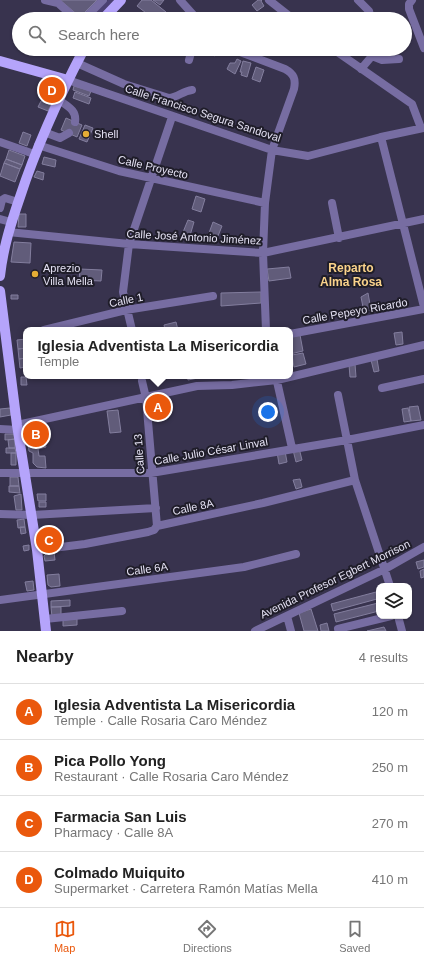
<!DOCTYPE html>
<meta charset="utf-8">
<style>
body{margin:0;font-family:Helvetica,sans-serif;background:#f2f2f2;color:#222}
.controls{position:absolute;right:12px;bottom:12px;display:grid;overflow:hidden;border-radius:8px;box-shadow:0 1px 3px #0004}
.controls button{width:36px;height:36px;display:grid;place-items:center;padding:0;border:0;border-bottom:1px solid #e0e0e0;background:#fff;color:#222;font:20px sans-serif}
.you{position:absolute;left:268px;top:412px;width:14px;height:14px;margin:-10px;border:3px solid #fff;border-radius:50%;background:#1a73e8;box-shadow:0 0 0 6px #1a73e833}
.badge{display:grid;place-items:center;width:26px;height:26px;border-radius:50%;background:#ea580c;color:#fff;font-size:13px;font-weight:700}
.pin{position:absolute;translate:-50% -50%;border:2px solid #fff;box-shadow:0 1px 4px #0006}
.popup{position:absolute;left:23px;top:327px;width:270px;height:52px;box-sizing:border-box;display:grid;place-content:center;border-radius:8px;background:#fff;filter:drop-shadow(0 1px 3px #0005);font-size:13px;white-space:nowrap;color:#767676}
.popup b{font-size:15px;color:#222}
.popup::after{content:'';position:absolute;left:50%;top:100%;margin-left:-8px;border:8px solid transparent;border-top-color:#fff}
.list{margin:0;padding:0;list-style:none}
h2{display:flex;justify-content:space-between;align-items:center;height:52px;margin:0;padding:0 16px;font-size:17px}
h2 small{font-size:13px;font-weight:400;color:#767676}
.list li{display:grid;grid-template-columns:26px 1fr auto;gap:12px;align-items:center;box-sizing:border-box;height:56px;padding:0 16px;border-top:1px solid #e0e0e0}
.list b{display:block;font-size:15px;white-space:nowrap}
.list p{margin:0;font-size:13px;white-space:nowrap;color:#767676}
.list em{font-size:13px;font-style:normal;color:#767676}
.icon{flex:none;width:22px;height:22px;fill:none;stroke:currentColor;stroke-width:2;stroke-linecap:round;stroke-linejoin:round}
.map{position:relative;flex:none;width:424px;height:631px;overflow:hidden}
.search{position:absolute;background:#fff;box-shadow:0 1px 3px #0004;left:12px;right:12px;top:12px;height:44px;display:flex;align-items:center;gap:10px;box-sizing:border-box;padding:0 14px;border-radius:22px;color:#767676;font-size:15px}
.sheet{height:276px;background:#fff}
nav{display:flex;justify-content:space-around;align-items:center;box-sizing:border-box;height:56px;border-top:1px solid #e0e0e0;background:#fff;font-size:11px;color:#767676}
nav a{display:grid;justify-items:center;gap:2px}
nav .on{color:#ea580c}
.map>svg:first-child{display:block}
.green{fill:#4b4072}
.building{fill:#615c7a;stroke:#837e9e}
.lines{fill:none;stroke-linecap:round;stroke-linejoin:round}
.minor{stroke:#776da2;stroke-width:8}
.major{stroke:#b5a4fb;stroke-width:10}
.poi-dot{fill:#e5ad35;stroke:#1f1d29;stroke-width:1.5}
.labels{text-anchor:middle;dominant-baseline:central;stroke-width:4;stroke-linejoin:round;paint-order:stroke}
.street-label{font-size:11px;fill:#e4e1f3;stroke:#1f1d29}
.poi-label{font-size:11px;fill:#e4e1f3;stroke:#1f1d29;text-anchor:start}
.neighbourhood-label{font-size:12px;font-weight:bold;fill:#fad38b;stroke:#1f1d29}
</style>
<div class="map">
<svg width="424" height="631" viewBox="0 0 424 631">
<rect width="100%" height="100%" fill="#38334e"/>
<path class="green" d="M108,0H116L98,19L89,18Z"/>
<path class="building" d="M60,0H97L80,17Z
M142,0H151L166,12L161,19H154L137,6Z
M153,0H164L160,5Z
M258,0H262L261,1L264,6L257,11L252,5Z
M254,12L259,18L258,19H247Z
M204,49H220L215,56Z
M237,59L241,61L235,74L227,69L230,63H235Z
M243,61L251,63L247,77L241,75L242,72H240Z
M256,67L264,70L260,82L252,79Z
M50,82L58,85L55,95L46,92Z
M74,86L91,91L89,96L73,90Z
M46,92L55,95L51,105L42,101Z
M75,92L91,98L89,104L73,98Z
M41,101L51,105L48,111L38,107Z
M66,118L82,125L77,137L61,130Z
M85,125L93,128L87,142L79,139Z
M23,132L31,135L27,146L19,143Z
M9,150L25,156L22,165L6,159Z
M44,157L56,160L55,167L42,164Z
M6,159L22,165L20,169L4,163Z
M4,163L20,169L15,182L0,176Z
M37,171L44,173L43,180L34,177Z
M196,196L205,199L201,212L192,209Z
M19,214H26V227H18Z
M188,220L194,222L189,239L181,237Z
M213,222L222,226L218,236L209,233Z
M14,242L31,243L30,263L11,262Z
M289,267L291,278L269,281L267,269Z
M80,269L102,270L101,281L79,280Z
M261,292V303L221,306V293Z
M368,293L371,310L364,312L361,297Z
M11,295H18V299H11Z
M176,322L178,330H165L164,325Z
M402,332L403,344L396,345L394,333Z
M300,335L303,351L290,354V337Z
M26,339V348L18,349L17,340Z
M26,348V358L19,359L18,349Z
M303,353L306,364L294,367L292,355Z
M26,358V367L20,368L19,359Z
M377,359L379,371L374,372L371,360Z
M355,364L356,377H350L349,365Z
M187,376H197L198,378L188,380Z
M21,377H26L27,385H21Z
M418,406L421,420L411,421L409,407Z
M10,408L11,415L0,417V409Z
M408,408L411,421L404,422L402,409Z
M118,410L121,432L110,433L107,411Z
M42,425L45,438L30,441L28,430L29,428Z
M5,434H14L15,439L5,440Z
M15,439V448H9L8,440Z
M44,439L46,447L38,449L39,456H45L46,468L37,467L33,463V453L29,451L28,442Z
M6,448H15L16,453H6Z
M299,448L302,460L296,462L293,450Z
M285,451L287,462L279,464L277,452Z
M11,453H16V465H11Z
M10,477H18L19,486H10Z
M300,479L302,487L296,489L293,480Z
M9,486H19L20,493L9,492Z
M21,494L22,510H16L14,496Z
M37,494H46V501H38Z
M39,502H46V507H39Z
M24,519L25,527L18,528L17,520Z
M20,527H25L26,533L21,534Z
M53,533V537L44,539L43,534Z
M53,537L54,541H44V539Z
M29,545V550L24,551L23,546Z
M54,552L55,560L45,561L44,556L47,553Z
M424,560V567L418,569L416,562Z
M424,569V577L421,578L420,571Z
M59,574L60,586L51,587L48,585L47,575Z
M33,581L34,590L27,591L25,582Z
M376,592L377,599L333,611L331,604Z
M70,600V606L51,607V601Z
M378,603L379,611L336,622L334,614Z
M51,607H61V617H52Z
M311,609L318,631H304L299,613Z
M77,619V625L63,626V620Z
M327,623L329,631H321L320,625Z
M384,627L386,631H367Z"/>
<g class="lines">
<path class="minor" d="M45,0L58,3
M57,0L58,3L76,19
M180,0L197,19
M269,0L293,19
M358,0L369,11L371,19
M412,0L409,4V9L424,48
M84,19L103,0
M232,49L285,69C294,74 296,79 294,89L272,150L265,203L263,253L266,330
M333,49L412,104L421,128
M372,56L382,60L399,59
M189,60L192,49
M77,63L124,84L169,98C178,97 183,91 192,90
M361,69L372,56
M68,80L272,150L308,156L381,137L424,128
M59,100C67,106 77,110 75,122
M44,132L60,138L69,133
M381,137L424,307
M0,142L34,154
M38,145L119,171L265,203
M332,203L339,238
M0,208L2,200L5,198L18,202
M0,219L11,222
M8,232L129,244L263,253L424,219
M44,330L126,310L213,296
M132,330L123,292L129,244L172,117
M290,334L424,309
M276,377L292,448
M142,381L146,398L157,526
M382,388L424,379
M338,395L355,480L390,586
M17,425L197,386L232,385L277,380L424,345
M0,429L18,430
M0,473H151L347,440L424,425
M0,514L32,515L156,508
M37,550L85,544L148,532L154,530L157,526L263,503L355,480
M0,600L244,567L296,554
M287,616L291,631
M398,616L402,631
M45,619L122,611
M338,629L391,616
M255,631L385,569L424,547"/>
<path class="major" d="M103,19L121,0
M0,61L68,80
M0,276C3,248 11,223 20,197C37,145 59,97 84,49
M0,291L17,425L37,550L46,631"/>
</g>
<g class="poi-dot">
<circle cx="86" cy="134" r="4"/>
<circle cx="35" cy="274" r="4"/>
</g>
<g class="labels">
<g class="street-label">
<text transform="translate(203 113) rotate(18)">Calle Francisco Segura Sandoval</text>
<text transform="translate(153 167) rotate(13)">Calle Proyecto</text>
<text transform="translate(194 237) rotate(3)">Calle José Antonio Jiménez</text>
<text transform="translate(126 300) rotate(-11)">Calle 1</text>
<text transform="translate(355 311) rotate(-10)">Calle Pepeyo Ricardo</text>
<text transform="translate(211 451) rotate(-10)">Calle Julio César Linval</text>
<text transform="translate(139 454) rotate(-94)">Calle 13</text>
<text transform="translate(193 507) rotate(-12)">Calle 8A</text>
<text transform="translate(147 569) rotate(-8)">Calle 6A</text>
<text transform="translate(335 579) rotate(-26)">Avenida Profesor Egbert Morrison</text>
</g>
<g class="poi-label">
<text x="94" y="134">Shell</text>
<text x="43" y="268">Aprezio<tspan x="43" dy="13">Villa Mella</tspan></text>
</g>
<g class="neighbourhood-label">
<text x="351" y="268">Reparto<tspan x="351" dy="14">Alma Rosa</tspan></text>
</g>
</g>
</svg>
<div class="controls">
<button><svg class="icon" aria-label="layers" viewBox="0 0 24 24"><path d="M12 4l9 5-9 5-9-5zM3 14l9 5 9-5"/></svg></button>
</div>
<div class="you"></div>
<div class="pin badge" style="left:158px;top:407px">A</div>
<div class="popup"><b>Iglesia Adventista La Misericordia</b>Temple</div>
<div class="pin badge" style="left:36px;top:434px">B</div>
<div class="pin badge" style="left:49px;top:540px">C</div>
<div class="pin badge" style="left:52px;top:90px">D</div>
<div class="search"><svg class="icon" aria-label="search" viewBox="0 0 24 24"><circle cx="10" cy="10" r="6"/><path d="M15 15l6 6"/></svg>Search here</div>
</div>
<section class="sheet">
<h2>Nearby<small>4 results</small></h2>
<ul class="list">
<li><span class="badge">A</span><div><b>Iglesia Adventista La Misericordia</b><p>Temple · Calle Rosaria Caro Méndez</p></div><em>120 m</em></li>
<li><span class="badge">B</span><div><b>Pica Pollo Yong</b><p>Restaurant · Calle Rosaria Caro Méndez</p></div><em>250 m</em></li>
<li><span class="badge">C</span><div><b>Farmacia San Luis</b><p>Pharmacy · Calle 8A</p></div><em>270 m</em></li>
<li><span class="badge">D</span><div><b>Colmado Muiquito</b><p>Supermarket · Carretera Ramón Matías Mella</p></div><em>410 m</em></li>
</ul>
</section>
<nav>
<a class="on"><svg class="icon" aria-label="map" viewBox="0 0 24 24"><path d="M3 6l6-2 6 2 6-2v14l-6 2-6-2-6 2zM9 4v14M15 6v14"/></svg>Map</a>
<a><svg class="icon" aria-label="directions" viewBox="0 0 24 24"><path d="M12 3l9 9-9 9-9-9zM9 14v-3h6M13 9l2 2-2 2"/></svg>Directions</a>
<a><svg class="icon" aria-label="saved" viewBox="0 0 24 24"><path d="M7 4h10v16l-5-4-5 4z"/></svg>Saved</a>
</nav>
